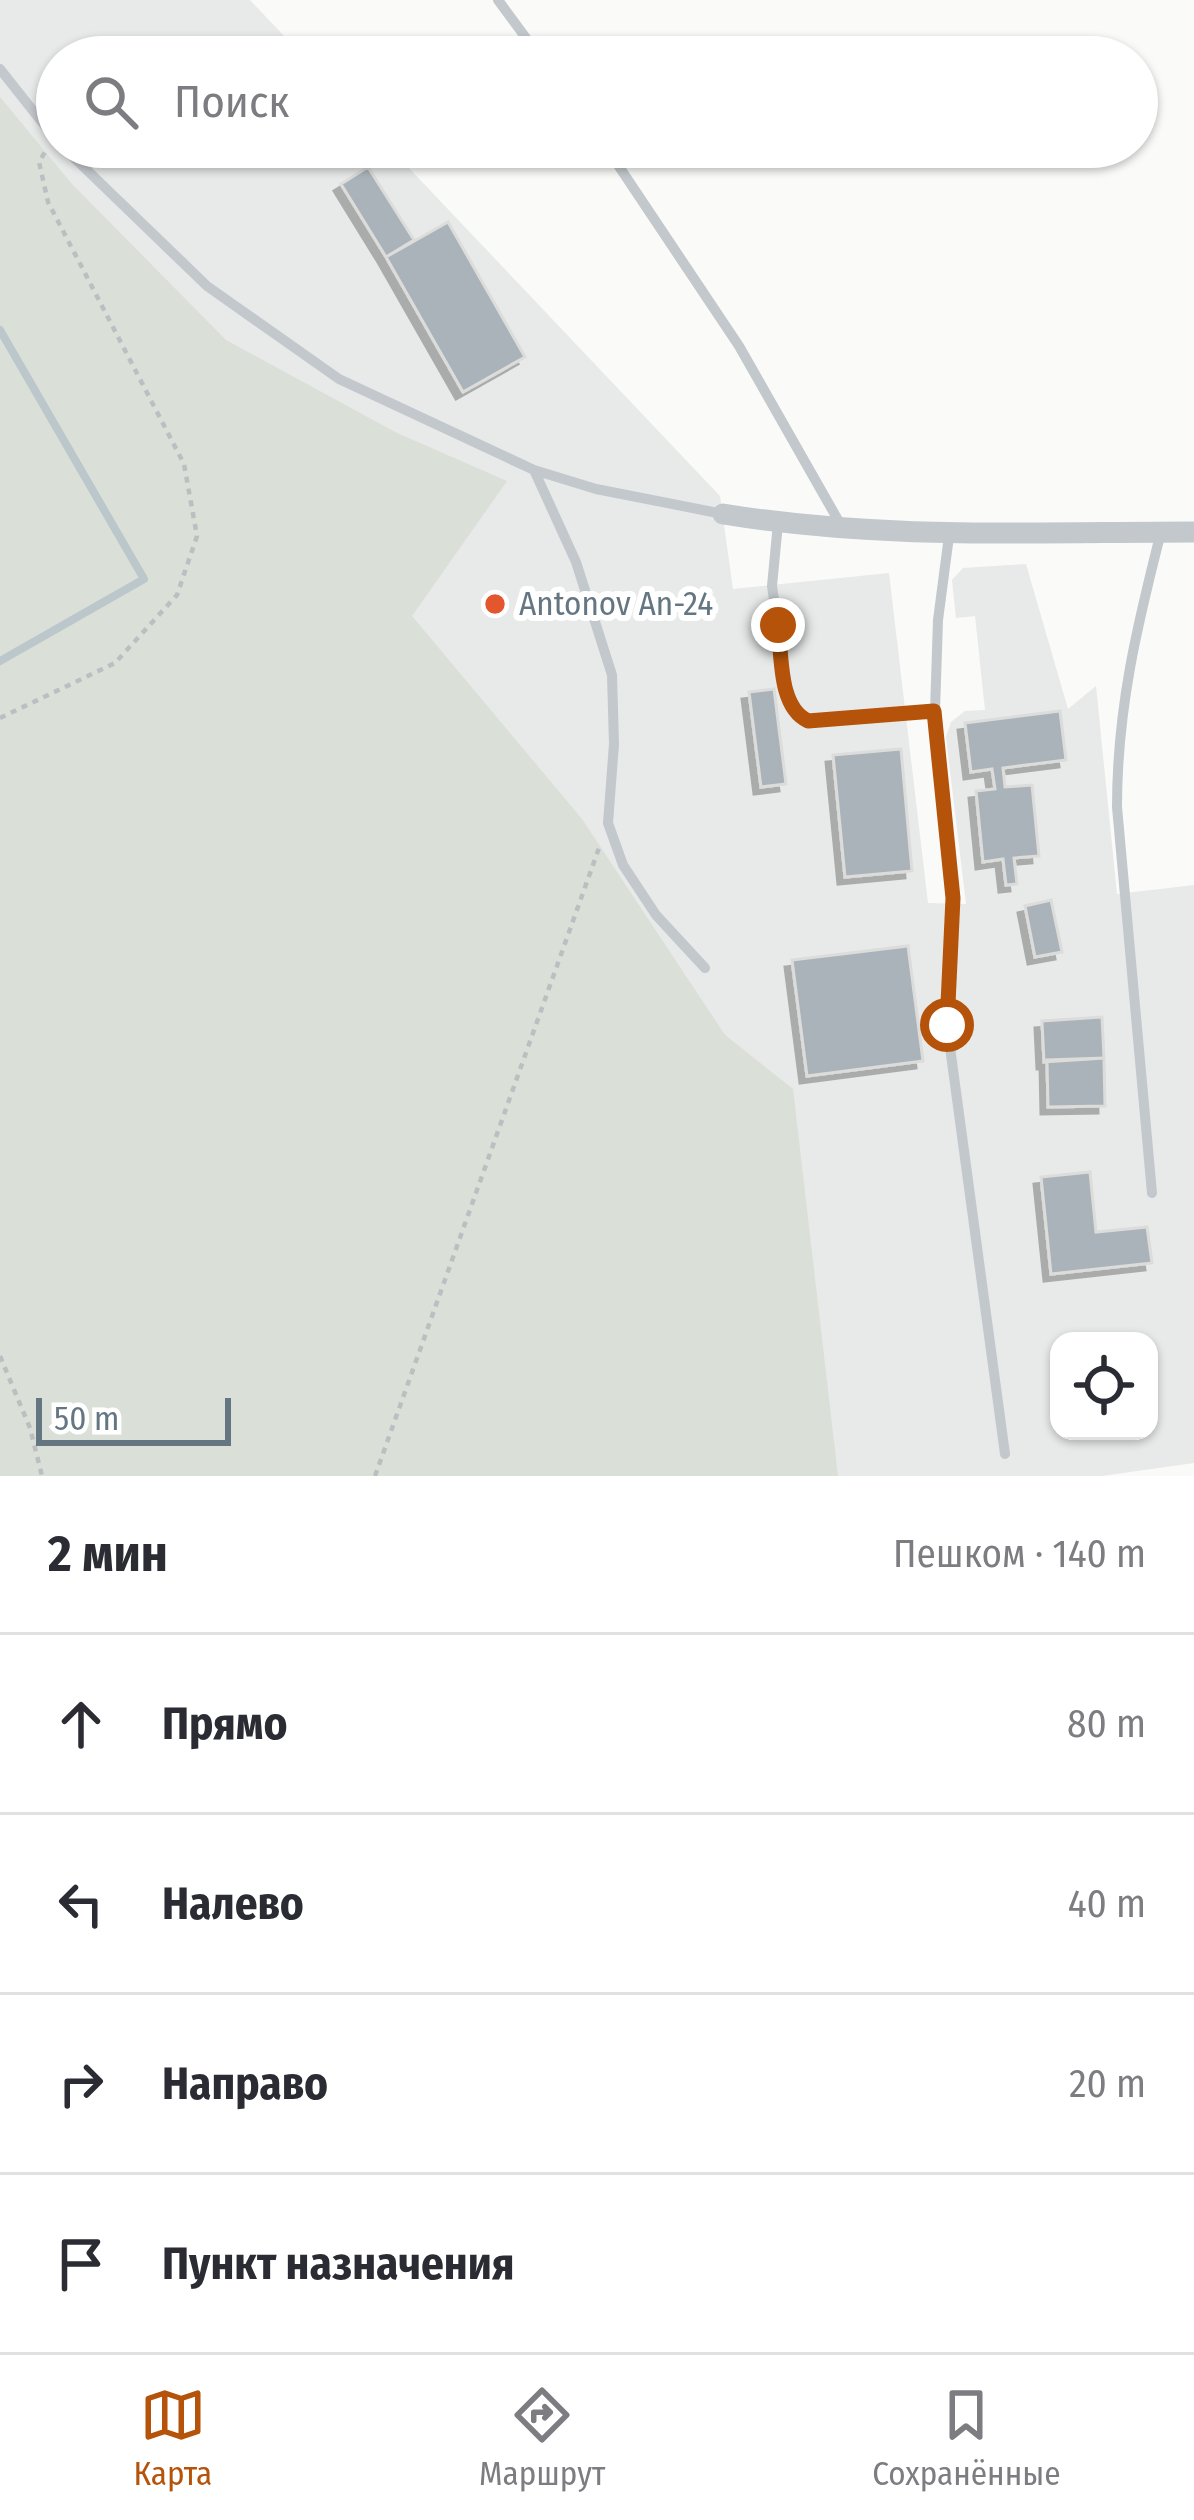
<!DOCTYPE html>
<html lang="ru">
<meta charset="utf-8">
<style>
body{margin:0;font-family:"Fira Sans Condensed",sans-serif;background:#f7f7f7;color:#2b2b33}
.controls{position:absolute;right:36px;bottom:36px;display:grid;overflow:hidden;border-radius:24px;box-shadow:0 3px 9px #0004}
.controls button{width:108px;height:108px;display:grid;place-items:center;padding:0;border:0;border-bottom:3px solid #e1e1e2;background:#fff;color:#2b2b33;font:60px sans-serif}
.scale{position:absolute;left:36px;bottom:30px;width:195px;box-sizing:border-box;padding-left:12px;border:6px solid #657683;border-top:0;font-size:33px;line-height:42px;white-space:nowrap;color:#657683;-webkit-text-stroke:9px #fff;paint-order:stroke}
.stop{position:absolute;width:36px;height:36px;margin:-27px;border:9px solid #b45309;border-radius:50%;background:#fff}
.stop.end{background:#b45309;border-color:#fff;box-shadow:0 3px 12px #0008}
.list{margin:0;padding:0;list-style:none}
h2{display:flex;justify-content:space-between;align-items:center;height:156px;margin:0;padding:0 48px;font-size:51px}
h2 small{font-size:39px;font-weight:400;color:#7c7c81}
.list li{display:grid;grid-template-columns:78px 1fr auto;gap:36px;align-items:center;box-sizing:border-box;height:180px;padding:0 48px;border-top:3px solid #e1e1e2}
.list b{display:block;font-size:45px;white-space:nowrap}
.list em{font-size:39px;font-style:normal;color:#7c7c81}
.icon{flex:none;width:66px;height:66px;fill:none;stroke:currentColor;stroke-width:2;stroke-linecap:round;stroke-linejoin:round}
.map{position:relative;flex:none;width:1194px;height:1476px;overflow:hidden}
.search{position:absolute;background:#fff;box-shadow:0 3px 9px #0004;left:36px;right:36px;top:36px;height:132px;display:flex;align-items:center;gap:30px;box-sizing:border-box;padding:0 42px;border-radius:66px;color:#7c7c81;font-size:45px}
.sheet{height:876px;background:#fff}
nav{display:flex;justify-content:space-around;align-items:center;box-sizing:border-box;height:168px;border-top:3px solid #e1e1e2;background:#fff;font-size:33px;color:#7c7c81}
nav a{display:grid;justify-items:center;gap:6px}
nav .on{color:#b45309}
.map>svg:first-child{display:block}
.built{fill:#e8e9e9;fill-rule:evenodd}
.green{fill:#dadfd7}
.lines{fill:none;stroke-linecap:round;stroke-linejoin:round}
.stream{stroke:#bbc7cb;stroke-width:8}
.building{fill:#aab3b9;stroke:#dcdcda;stroke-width:3;filter:url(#shadow)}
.path{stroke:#bbbfc2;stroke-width:4.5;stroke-dasharray:6 6;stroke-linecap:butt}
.service{stroke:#c3c8cc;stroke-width:10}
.minor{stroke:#c3c8cc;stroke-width:21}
.route{stroke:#b45309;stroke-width:15}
.poi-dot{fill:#e4572e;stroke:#fff;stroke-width:4.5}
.labels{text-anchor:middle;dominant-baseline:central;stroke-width:12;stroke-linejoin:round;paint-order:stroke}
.poi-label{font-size:33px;fill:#657683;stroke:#fff;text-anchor:start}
</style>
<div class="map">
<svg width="1194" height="1476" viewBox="0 0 1194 1476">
<defs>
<filter id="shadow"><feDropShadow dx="-7" dy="7" stdDeviation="0" flood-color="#0004"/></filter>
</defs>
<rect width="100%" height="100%" fill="#fafaf8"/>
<path class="built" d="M0,0H250L304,57H57V147H389L720,496L733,589L889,573L928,903L966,904L946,737L951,722L965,711L985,710L975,616L956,618L952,580L963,568L1026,564L1068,709L1096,686L1117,894L1194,885V1463L1102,1476H0ZM1059,1341H1149V1431H1059Z"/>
<path class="green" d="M0,97L72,184L226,340L397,433L507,481L412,616L582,819L725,1035L793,1089L838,1476H0Z"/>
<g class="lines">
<path class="stream" d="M0,330L144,579L0,661"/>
</g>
<path class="building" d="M368,167L414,240L386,257L341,184Z
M448,222L525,357L463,392L386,257Z
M774,689L786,784L761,787L749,692Z
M1060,711L1066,760L1003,768L1005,787L1032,785L1039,856L1014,858L1017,884L1006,885L1003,859L983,862L976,791L995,789L992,769L971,772L965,723Z
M901,749L912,871L845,877L833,755Z
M1051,900L1062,952L1035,957L1025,906Z
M908,946L923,1061L807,1076L792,960Z
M1102,1017L1104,1058L1044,1062L1042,1021Z
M1104,1058L1105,1106L1048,1107L1047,1060Z
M1090,1172L1096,1232L1147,1227L1152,1263L1051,1274L1041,1177Z"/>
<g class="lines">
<path class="path" d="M0,718L115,663L177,595L197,536L184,464L48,202L39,162L45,152
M0,1356L30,1428L42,1476
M375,1476L599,848"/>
<path class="service" d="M498,0L540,57
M0,69L57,141
M63,147L207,286L339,379L534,470L596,489L723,514
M606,147L739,346L842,527
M534,470L576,562L612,675L614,744L608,823L623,865L656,915L705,968
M778,523L772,586L789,703L796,715L808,721L935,711
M949,536L938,620L935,711L953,899L947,1025L1005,1454
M1152,1193L1117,807C1117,709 1137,626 1161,532"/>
<path class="minor" d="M723,514C882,540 1034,532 1194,532"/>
</g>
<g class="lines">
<path class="route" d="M778,625C782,655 778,707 808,721L934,711L953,898L947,1025"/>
</g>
<circle class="poi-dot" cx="495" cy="604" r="12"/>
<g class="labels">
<g class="poi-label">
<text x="519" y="604">Antonov An-24</text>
</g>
</g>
</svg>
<div class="controls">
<button><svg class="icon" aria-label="locate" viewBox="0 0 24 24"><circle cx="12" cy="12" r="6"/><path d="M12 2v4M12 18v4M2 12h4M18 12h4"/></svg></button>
</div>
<div class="scale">50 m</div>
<div class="stop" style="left:947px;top:1025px"></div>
<div class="stop end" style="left:778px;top:625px"></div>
<div class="search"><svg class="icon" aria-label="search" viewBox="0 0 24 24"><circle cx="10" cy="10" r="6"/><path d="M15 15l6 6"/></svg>Поиск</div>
</div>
<section class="sheet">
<h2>2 мин<small>Пешком · 140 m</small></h2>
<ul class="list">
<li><svg class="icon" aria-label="ahead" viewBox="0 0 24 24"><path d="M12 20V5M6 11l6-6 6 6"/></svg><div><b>Прямо</b></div><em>80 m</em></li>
<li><svg class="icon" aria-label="left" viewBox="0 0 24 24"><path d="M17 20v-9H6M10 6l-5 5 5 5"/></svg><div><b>Налево</b></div><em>40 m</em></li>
<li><svg class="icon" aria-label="right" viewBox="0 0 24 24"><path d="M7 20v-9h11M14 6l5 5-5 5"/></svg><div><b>Направо</b></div><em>20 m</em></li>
<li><svg class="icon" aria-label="arrive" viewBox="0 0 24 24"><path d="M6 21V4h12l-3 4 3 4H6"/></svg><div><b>Пункт назначения</b></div></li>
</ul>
</section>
<nav>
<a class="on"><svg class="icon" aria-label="map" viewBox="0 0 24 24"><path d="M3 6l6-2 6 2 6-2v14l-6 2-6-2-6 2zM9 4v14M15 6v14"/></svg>Карта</a>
<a><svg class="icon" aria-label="directions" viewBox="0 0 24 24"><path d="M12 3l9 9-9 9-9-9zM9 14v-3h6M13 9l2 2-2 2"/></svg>Маршрут</a>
<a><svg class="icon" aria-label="saved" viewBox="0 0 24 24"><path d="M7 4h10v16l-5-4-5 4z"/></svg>Сохранённые</a>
</nav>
